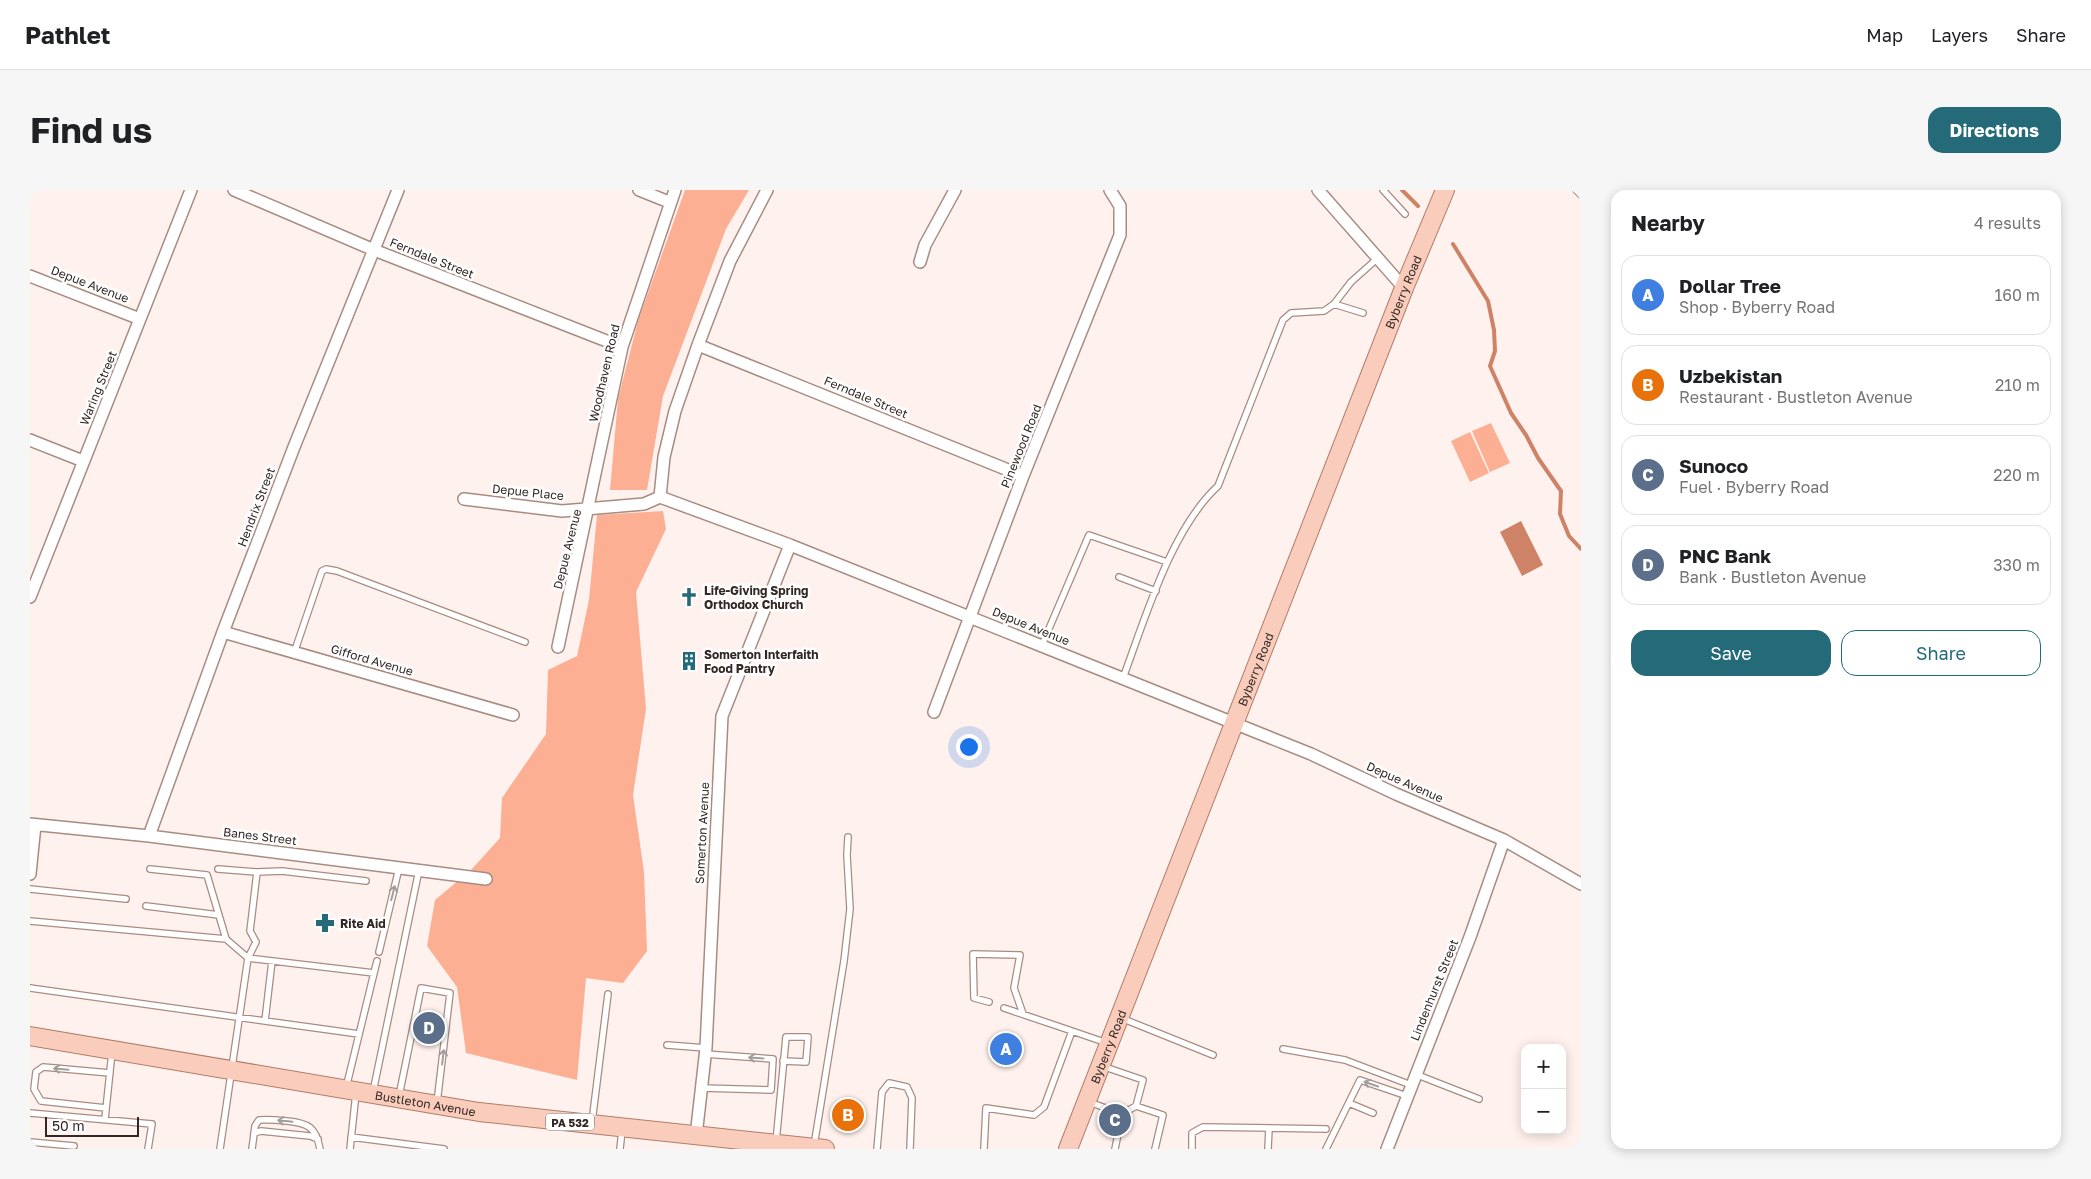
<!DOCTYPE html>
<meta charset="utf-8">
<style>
body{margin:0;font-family:"Golos Text",sans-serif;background:#f6f6f6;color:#202124}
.controls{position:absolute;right:15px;bottom:15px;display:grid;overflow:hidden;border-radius:10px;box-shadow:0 2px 12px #0003}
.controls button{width:45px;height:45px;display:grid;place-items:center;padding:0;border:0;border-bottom:1px solid #e0e0e0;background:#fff;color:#202124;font:25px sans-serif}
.scale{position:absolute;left:15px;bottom:12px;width:94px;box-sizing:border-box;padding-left:5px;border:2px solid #322723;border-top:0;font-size:14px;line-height:18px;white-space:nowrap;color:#322723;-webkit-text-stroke:4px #fff;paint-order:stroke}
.you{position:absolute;left:938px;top:556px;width:18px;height:18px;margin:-12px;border:4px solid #fff;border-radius:50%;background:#1a73e8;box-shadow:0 0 0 8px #1a73e833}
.badge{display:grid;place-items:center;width:32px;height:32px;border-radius:50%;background:#246a79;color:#fff;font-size:16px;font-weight:700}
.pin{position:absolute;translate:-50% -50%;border:2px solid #fff;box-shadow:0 1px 5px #0006}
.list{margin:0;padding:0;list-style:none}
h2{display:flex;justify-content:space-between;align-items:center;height:65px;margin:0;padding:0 20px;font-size:21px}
h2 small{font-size:16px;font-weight:400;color:#757577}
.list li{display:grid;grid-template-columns:32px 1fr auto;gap:15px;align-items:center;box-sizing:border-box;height:80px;margin:0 10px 10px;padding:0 10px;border:1px solid #e0e0e0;border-radius:15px}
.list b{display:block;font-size:19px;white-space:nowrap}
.list p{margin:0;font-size:16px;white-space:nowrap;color:#757577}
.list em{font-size:16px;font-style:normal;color:#757577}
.actions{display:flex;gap:10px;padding:15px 20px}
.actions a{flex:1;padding:11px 0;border:1px solid #246a79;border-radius:15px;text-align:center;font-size:18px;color:#246a79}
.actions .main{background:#246a79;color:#fff}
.map{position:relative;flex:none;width:1551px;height:959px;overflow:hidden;border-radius:15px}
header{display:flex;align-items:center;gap:30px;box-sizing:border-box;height:70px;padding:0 25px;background:#fff;border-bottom:1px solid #e0e0e0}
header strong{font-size:24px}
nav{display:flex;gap:28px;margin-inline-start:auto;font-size:18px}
.intro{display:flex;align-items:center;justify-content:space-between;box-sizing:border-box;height:120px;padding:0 30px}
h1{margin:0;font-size:35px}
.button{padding:12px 22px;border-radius:15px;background:#246a79;color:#fff;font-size:18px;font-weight:700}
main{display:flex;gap:30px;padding:0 30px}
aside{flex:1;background:#fff;border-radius:15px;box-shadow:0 2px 12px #0003}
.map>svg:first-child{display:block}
.green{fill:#fcaf93}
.water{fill:#ce8367}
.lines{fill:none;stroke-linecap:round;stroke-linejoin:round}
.stream{stroke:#ce8367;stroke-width:4}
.service-casing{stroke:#a88c82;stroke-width:8}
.minor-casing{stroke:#a88c82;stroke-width:14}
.primary-casing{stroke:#b17c69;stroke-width:20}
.service{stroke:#fff;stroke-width:5.5}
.minor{stroke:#fff;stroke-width:11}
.primary{stroke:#faccbb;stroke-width:18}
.oneway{stroke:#a39e9c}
.labels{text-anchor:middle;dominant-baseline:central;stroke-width:5;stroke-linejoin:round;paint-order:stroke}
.shield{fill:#fff;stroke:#706865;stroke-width:1}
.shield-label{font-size:11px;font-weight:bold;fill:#322723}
.street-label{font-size:12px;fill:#322723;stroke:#fff}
.poi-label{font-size:12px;font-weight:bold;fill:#322723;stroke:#fff;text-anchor:start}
</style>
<header>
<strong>Pathlet</strong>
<nav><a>Map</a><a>Layers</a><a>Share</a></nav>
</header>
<div class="intro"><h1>Find us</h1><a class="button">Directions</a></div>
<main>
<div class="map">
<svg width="1551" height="959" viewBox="0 0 1551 959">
<rect width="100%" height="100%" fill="#fff2ee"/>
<path class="green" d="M655,0H719L696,39L633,206L617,300H580L588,209L608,131Z
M1461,233L1480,273L1460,282L1442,241Z
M1440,242L1459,283L1440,292L1421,251Z
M633,321L636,339L606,402L616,519L603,605L614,682L617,761L593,793L556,788L547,890L436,863L427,797L397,756L405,710L441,680L470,648L472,608L516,544L518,480L547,466L559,410L567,325Z"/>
<path class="water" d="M1491,331L1513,375L1492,386L1470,342Z"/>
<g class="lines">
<path class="stream" d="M1372,0L1388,16
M1423,54L1458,111L1464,140L1465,161L1460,176L1481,223L1496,245L1508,268L1531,301L1530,324L1539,346L1551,359"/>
<g class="service-casing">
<path id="service" d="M1353,0L1375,24
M1546,0L1551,5
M1304,114L1333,123
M1089,387L1126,401
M1012,455L1059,345L1137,372
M264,463L292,381L296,379L307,381L495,452
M1093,488C1115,429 1141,339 1188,296L1253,130L1261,123L1294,121L1304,114L1321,92L1348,68
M120,679L177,685L196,749L218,768L344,783L316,898
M188,679L227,682L220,741L226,752L218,768L190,959
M227,682L252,681L336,691
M0,699L96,709
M116,716L189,725
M0,731L196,749
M349,762L369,678
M242,771L235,831L329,844
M344,783L347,771
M0,798L235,831
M959,812L944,808L943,764L990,765L984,798L993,824
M974,818L1042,841
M1091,828L1183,865
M637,855L676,858
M1253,859L1315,870L1381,895
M1072,876L1113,890L1106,916L1133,925L1125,959
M1385,884L1449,909
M671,898L741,900L743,869L675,864
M343,902L389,680
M369,906L391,798L420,803L407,913
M1059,912L1092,924L1085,959
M1319,913L1343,923
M76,918L11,911L4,899L6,882L13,877L80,883
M0,923L122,934L118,959
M1092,924L1106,916
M75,929L82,862
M562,932L578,804
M224,943L231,941L280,946L288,949
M321,947L414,959
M0,952L44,956
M746,952L756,847H778L776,872L753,871
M784,956L814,771L820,719L817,665L818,647
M222,959L225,936L229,930C238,929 248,930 257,931C278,933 286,937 290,959
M320,959L326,903
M590,959L592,940
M847,959L852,902L859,893L877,897L882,908L880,959
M954,959L956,918L1004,925L1014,917L1042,841L1077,853
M1162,959V943L1173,937L1296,939
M1238,959L1239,938
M1296,959L1330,890L1377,906"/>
</g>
<g class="minor-casing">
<path id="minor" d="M204,0L344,60L592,157
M609,0L639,12
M1288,0L1374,98
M890,72L895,55L925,0
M0,86L110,129
M668,155L993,286
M0,250L53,271
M630,307L634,267L645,221L668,155L700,71L737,0
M434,309L532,321L614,314L630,307L760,355L1281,564L1366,604L1474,650L1551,694
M0,407L161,0
M193,442L483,525
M528,457L592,157L645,0
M904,522L993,286L1090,45V16L1080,0
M0,634L119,646L456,689
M119,646L193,442L264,257L368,0
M0,684L5,635
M666,946L676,858L692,526L760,355
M1357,959L1440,747L1474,650"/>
</g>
<g class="primary-casing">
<g id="primary">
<path id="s1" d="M0,846L449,922L795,959"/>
<path id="s2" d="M1038,959L1374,98L1415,0"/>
</g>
</g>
<use href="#service" class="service"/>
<use href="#minor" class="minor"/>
<use href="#primary" class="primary"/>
</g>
<defs><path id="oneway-shaft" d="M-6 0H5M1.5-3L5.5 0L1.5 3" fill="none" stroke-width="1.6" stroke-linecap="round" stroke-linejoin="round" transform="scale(1.25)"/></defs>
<g class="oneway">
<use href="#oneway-shaft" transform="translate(363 703) rotate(-76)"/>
<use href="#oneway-shaft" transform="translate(413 867) rotate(-83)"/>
<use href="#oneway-shaft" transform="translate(726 868) rotate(-176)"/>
<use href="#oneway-shaft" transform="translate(31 879) rotate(-175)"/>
<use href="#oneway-shaft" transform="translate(1341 894) rotate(-161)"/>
<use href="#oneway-shaft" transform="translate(255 931) rotate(-174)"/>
</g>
<defs>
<g id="church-bare" transform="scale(1.5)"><path d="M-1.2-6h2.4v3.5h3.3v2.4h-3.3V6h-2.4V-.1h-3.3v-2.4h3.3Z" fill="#246a79" stroke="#fff" stroke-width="2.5" paint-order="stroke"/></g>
<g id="building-bare" transform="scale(1.5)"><path d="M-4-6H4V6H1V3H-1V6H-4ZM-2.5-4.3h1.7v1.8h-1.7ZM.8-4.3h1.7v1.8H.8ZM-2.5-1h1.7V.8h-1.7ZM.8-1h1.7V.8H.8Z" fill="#246a79" stroke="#fff" stroke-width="2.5" paint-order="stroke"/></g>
<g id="pharmacy-bare" transform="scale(1.5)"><path d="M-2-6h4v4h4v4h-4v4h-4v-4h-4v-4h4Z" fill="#246a79" stroke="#fff" stroke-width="2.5" paint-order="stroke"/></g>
</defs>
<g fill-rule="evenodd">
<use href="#church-bare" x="659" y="407"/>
<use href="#building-bare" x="659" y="471"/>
<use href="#pharmacy-bare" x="295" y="733"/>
</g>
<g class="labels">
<rect class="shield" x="516" y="923.5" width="48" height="17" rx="4"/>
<g class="shield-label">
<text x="540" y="932">PA 532</text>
</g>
<g class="street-label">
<text transform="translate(402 68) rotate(22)">Ferndale Street</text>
<text transform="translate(60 94) rotate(21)">Depue Avenue</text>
<text stroke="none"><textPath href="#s2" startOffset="920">Byberry Road</textPath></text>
<text transform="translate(574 183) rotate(-77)">Woodhaven Road</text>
<text transform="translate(68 198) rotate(-68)">Waring Street</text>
<text transform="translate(836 207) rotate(23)">Ferndale Street</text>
<text transform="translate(991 256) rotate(-68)">Pinewood Road</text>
<text transform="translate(498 302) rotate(6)">Depue Place</text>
<text transform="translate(226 317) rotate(-69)">Hendrix Street</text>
<text transform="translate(537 359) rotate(-76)">Depue Avenue</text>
<text transform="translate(1001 436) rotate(22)">Depue Avenue</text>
<text transform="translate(342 470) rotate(16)">Gifford Avenue</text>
<text stroke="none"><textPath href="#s2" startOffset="515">Byberry Road</textPath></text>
<text transform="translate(1375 592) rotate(24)">Depue Avenue</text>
<text transform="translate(672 643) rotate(-87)">Somerton Avenue</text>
<text transform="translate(230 646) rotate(7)">Banes Street</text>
<text transform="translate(1404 800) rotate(-68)">Lindenhurst Street</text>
<text stroke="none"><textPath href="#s2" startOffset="110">Byberry Road</textPath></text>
<text stroke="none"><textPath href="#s1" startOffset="401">Bustleton Avenue</textPath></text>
</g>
<g class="poi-label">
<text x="674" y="400">Life-Giving Spring<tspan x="674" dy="14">Orthodox Church</tspan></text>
<text x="674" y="464">Somerton Interfaith<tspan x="674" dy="14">Food Pantry</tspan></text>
<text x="310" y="733">Rite Aid</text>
</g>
</g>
</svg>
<div class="controls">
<button>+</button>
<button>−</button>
</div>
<div class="scale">50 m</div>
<div class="you"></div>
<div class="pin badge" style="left:976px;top:859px;background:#3f7fe0">A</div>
<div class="pin badge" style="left:818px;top:925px;background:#e8710a">B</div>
<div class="pin badge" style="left:1085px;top:930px;background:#5c6f8a">C</div>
<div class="pin badge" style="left:399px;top:838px;background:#5c6f8a">D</div>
</div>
<aside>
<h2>Nearby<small>4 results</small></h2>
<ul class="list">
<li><span class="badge" style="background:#3f7fe0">A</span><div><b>Dollar Tree</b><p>Shop · Byberry Road</p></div><em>160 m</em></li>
<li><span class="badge" style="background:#e8710a">B</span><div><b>Uzbekistan</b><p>Restaurant · Bustleton Avenue</p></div><em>210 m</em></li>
<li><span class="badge" style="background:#5c6f8a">C</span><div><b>Sunoco</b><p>Fuel · Byberry Road</p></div><em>220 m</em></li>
<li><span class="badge" style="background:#5c6f8a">D</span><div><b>PNC Bank</b><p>Bank · Bustleton Avenue</p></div><em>330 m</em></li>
</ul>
<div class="actions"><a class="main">Save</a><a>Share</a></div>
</aside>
</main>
